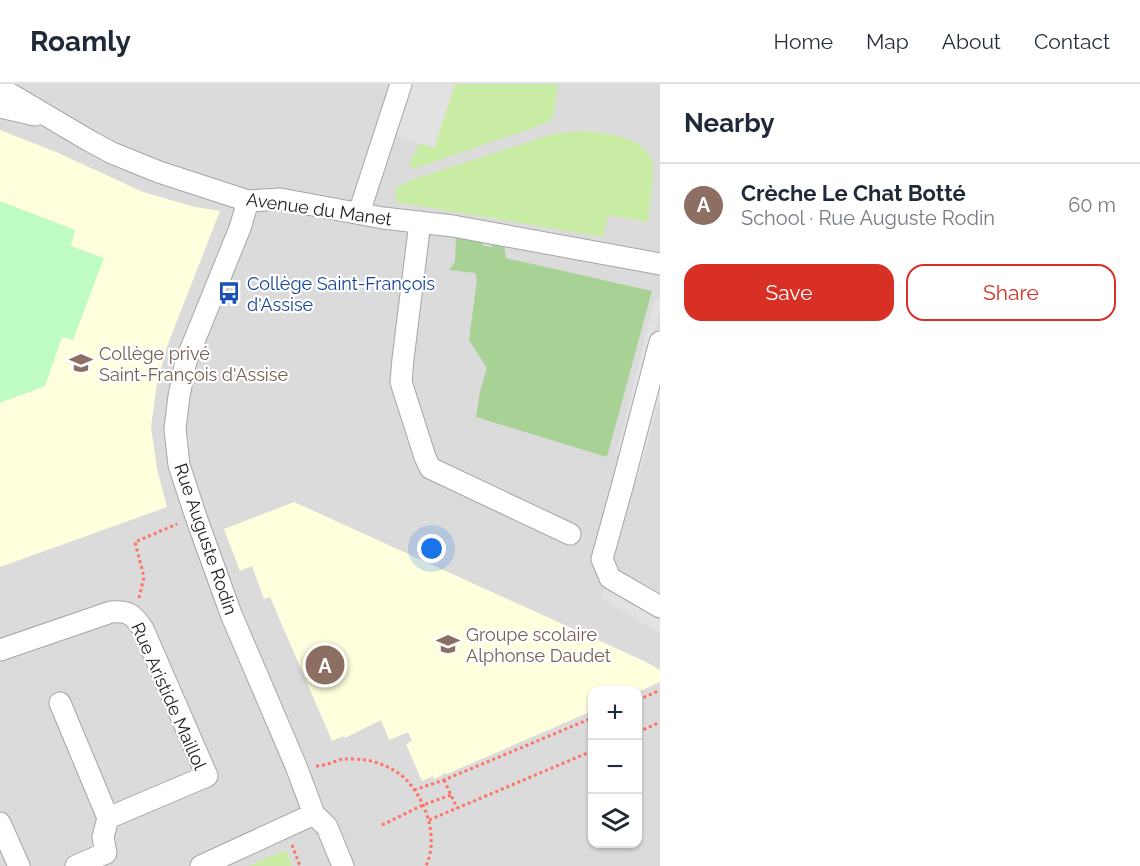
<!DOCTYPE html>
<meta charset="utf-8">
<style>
body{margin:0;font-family:Raleway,sans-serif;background:#f6f6f7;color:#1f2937}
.controls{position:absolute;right:18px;bottom:18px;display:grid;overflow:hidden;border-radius:12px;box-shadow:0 2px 4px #0004}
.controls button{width:54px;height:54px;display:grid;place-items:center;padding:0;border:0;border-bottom:2px solid #e0e1e3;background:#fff;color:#1f2937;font:30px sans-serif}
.you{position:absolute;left:432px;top:465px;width:21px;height:21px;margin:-15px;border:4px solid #fff;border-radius:50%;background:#1a73e8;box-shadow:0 0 0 9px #1a73e833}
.badge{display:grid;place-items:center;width:39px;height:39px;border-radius:50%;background:#d93025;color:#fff;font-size:20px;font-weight:700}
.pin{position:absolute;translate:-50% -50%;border:3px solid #fff;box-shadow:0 2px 6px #0006}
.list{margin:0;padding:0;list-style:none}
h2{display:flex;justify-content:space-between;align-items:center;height:78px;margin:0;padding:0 24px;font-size:26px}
h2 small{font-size:20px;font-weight:400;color:#747a83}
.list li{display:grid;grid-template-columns:39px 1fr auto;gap:18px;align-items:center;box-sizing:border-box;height:84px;padding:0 24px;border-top:2px solid #e0e1e3}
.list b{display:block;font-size:22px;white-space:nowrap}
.list p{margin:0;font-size:20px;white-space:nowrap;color:#747a83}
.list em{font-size:20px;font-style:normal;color:#747a83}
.actions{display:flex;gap:12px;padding:18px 24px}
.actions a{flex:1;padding:14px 0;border:2px solid #d93025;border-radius:18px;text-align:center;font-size:21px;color:#d93025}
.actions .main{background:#d93025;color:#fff}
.icon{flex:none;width:33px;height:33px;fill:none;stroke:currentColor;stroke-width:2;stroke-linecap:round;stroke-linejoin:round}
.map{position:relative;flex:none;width:660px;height:782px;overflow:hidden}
header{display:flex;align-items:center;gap:36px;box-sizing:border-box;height:84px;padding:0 30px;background:#fff;border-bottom:2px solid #e0e1e3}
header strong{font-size:28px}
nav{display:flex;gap:33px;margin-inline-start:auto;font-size:21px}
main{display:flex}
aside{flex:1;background:#fff}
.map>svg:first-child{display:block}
.residential{fill:#dcdbdb;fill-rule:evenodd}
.education{fill:#ffd}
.grass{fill:#caeda6}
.forest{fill:#a8d196}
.park{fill:#befcc2}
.parking{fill:#e2e2e2}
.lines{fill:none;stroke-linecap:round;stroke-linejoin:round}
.street-casing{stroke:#a5a5a5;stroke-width:23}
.path{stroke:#ff7365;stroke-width:3;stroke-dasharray:3 3;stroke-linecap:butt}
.street{stroke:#fff;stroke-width:21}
.labels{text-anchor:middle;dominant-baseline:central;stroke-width:4.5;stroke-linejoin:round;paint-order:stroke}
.street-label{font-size:18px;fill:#1e1e1e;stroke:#fff}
.transit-label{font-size:18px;fill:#164399;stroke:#fff;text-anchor:start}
.education-label{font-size:18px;fill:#785e54;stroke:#fff;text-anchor:start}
</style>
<header>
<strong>Roamly</strong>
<nav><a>Home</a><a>Map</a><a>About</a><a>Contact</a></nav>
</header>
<main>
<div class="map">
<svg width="660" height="782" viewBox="0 0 660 782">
<rect width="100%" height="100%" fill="#f0ebe3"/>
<path class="residential" d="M0,0H660V782H0ZM592,606H638V760H592Z"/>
<path class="education" d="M0,46L56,68L143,108L195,123L220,127L168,260L157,298L151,343L157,385L167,423L0,483Z
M294,418L644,577L660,586V598L638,608V606H592V627L447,690L444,689L441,692L434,695L433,692L422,697L406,660L412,657L408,648L389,656L381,636L345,654L344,652L332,657L270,513L264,515L252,482L240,487L224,445Z"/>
<path class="grass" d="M455,0H558L554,29L550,37L530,45L415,84L409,83L411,76L420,59L434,64Z
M578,47C601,48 644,51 652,77C655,87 649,126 648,138L608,131L603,153L396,118L395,104L414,95L553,50Z
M286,766L292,782H248Z"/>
<path class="forest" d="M456,152L480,155L484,162L492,163L493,158L504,162L506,174L652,207L607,373L476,333L480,307L487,284L469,256L477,195L475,189L449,186L455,178Z"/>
<path class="park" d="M0,117L75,146L71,162L104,174L73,256L62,253L45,302L0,319Z"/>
<path class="parking" d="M410,0H455L434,64L393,51Z
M655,215L660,216V226L623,373L616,371Z
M660,280V313L639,392L631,390Z
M607,502L660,531V549L600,514Z"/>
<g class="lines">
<g class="street-casing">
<path id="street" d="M0,4L88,56L112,69L159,88L248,117L280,115L383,134L453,142L660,180
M0,23L35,31
M248,117L240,144L186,277L179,312L175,345L179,381L196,433L231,530L296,682L314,730L327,743L343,782
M359,129L401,0
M420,138L403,275L401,298L425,373L430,384L570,450
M660,258L622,403L602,475L610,494L660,523
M0,566L111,528C129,527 133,530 143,545L207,692L108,734L103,753L106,769L76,782
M60,619L108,734
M0,739L19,782
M201,782L314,730"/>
</g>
<path class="path" d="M139,514L144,493L135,458L177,440
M638,616L660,606
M638,648L660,638
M316,682C326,682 334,677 343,675C350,675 359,675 366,676C382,679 400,687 410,700C428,722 438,755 426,782
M444,696L457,724
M414,706L444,696L592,634
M429,736L592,667
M382,741L423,721L451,711
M292,761L300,782"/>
<use href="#street" class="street"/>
</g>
<defs>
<g id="bus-bare" transform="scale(1.8)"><path d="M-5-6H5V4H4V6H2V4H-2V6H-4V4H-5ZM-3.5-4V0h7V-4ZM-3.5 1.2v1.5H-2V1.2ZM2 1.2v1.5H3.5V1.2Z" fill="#1a4fb4" stroke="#fff" stroke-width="2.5" paint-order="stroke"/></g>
<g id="school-bare" transform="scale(1.8)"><path d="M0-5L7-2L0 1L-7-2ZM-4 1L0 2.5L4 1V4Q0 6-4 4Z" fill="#8d6e63" stroke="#fff" stroke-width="2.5" paint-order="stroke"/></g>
</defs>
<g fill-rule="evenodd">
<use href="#bus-bare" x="229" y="209"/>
<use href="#school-bare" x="81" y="279"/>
<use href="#school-bare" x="448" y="560"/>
</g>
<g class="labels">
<g class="street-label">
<text transform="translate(319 125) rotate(8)">Avenue du Manet</text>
<text transform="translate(206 455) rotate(71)">Rue Auguste Rodin</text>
<text transform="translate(169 612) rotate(66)">Rue Aristide Maillol</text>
</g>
<g class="transit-label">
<text x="247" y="199">Collège Saint-François<tspan x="247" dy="21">d'Assise</tspan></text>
</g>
<g class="education-label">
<text x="99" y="269">Collège privé<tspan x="99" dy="21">Saint-François d'Assise</tspan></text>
<text x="466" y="550">Groupe scolaire<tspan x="466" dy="21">Alphonse Daudet</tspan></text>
</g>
</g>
</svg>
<div class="controls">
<button>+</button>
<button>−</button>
<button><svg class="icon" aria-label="layers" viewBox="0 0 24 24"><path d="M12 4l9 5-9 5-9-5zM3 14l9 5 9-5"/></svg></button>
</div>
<div class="you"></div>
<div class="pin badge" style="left:325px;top:581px;background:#8d6e63">A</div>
</div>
<aside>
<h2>Nearby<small></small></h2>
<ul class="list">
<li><span class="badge" style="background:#8d6e63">A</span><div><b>Crèche Le Chat Botté</b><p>School · Rue Auguste Rodin</p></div><em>60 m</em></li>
</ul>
<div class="actions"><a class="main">Save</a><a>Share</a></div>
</aside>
</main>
